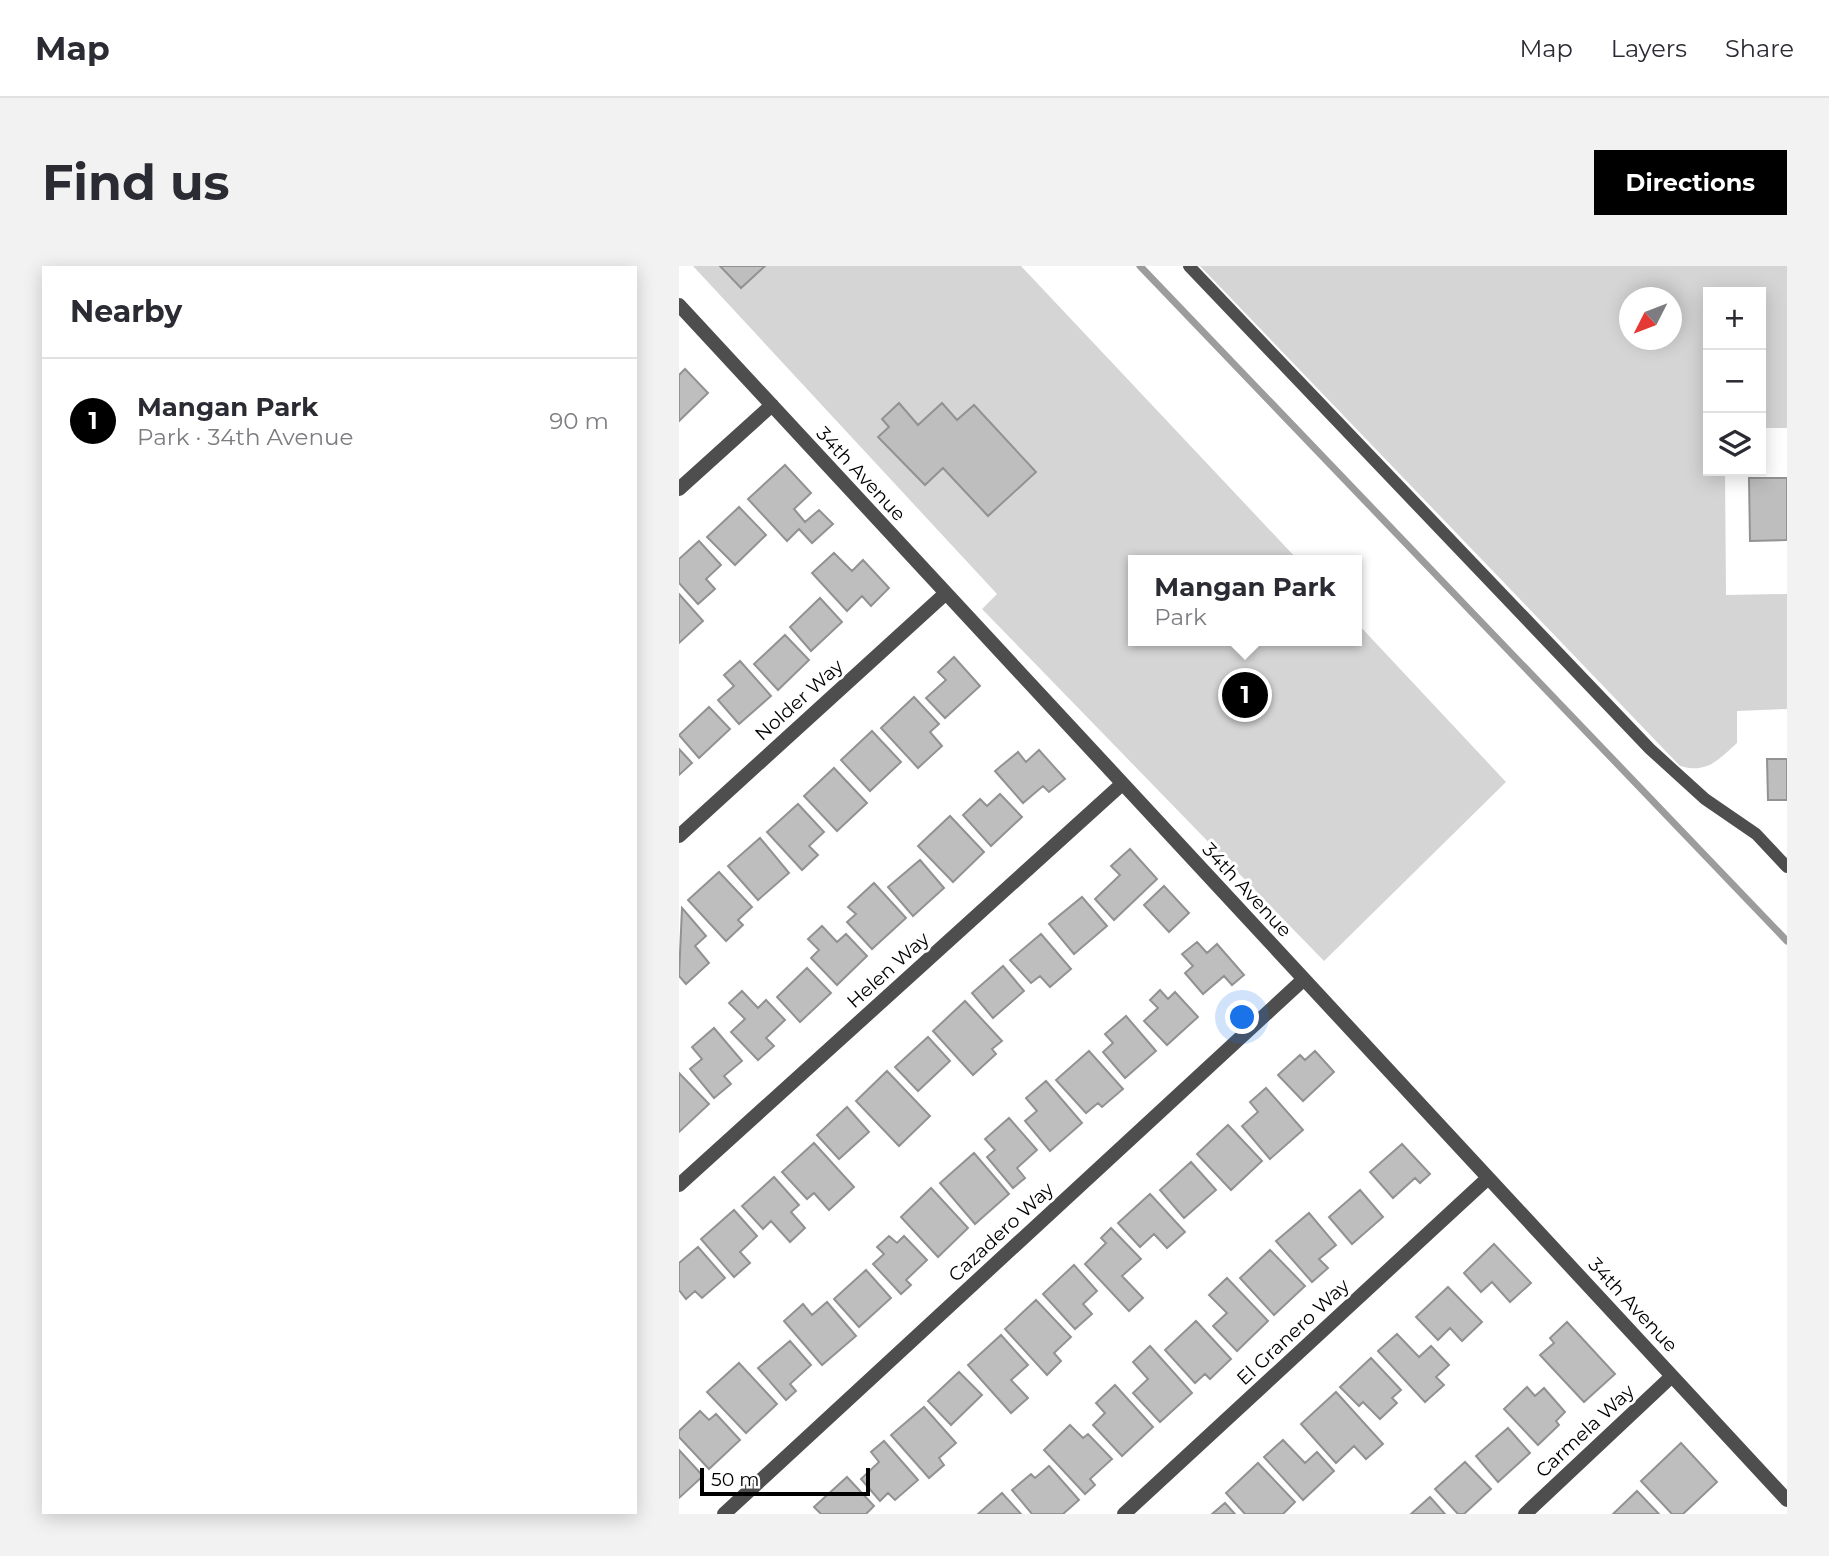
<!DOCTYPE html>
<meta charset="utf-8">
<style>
body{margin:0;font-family:Montserrat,sans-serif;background:#f2f2f3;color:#2b2b33}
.controls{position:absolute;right:21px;top:21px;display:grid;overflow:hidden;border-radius:0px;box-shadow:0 4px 18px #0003}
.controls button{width:63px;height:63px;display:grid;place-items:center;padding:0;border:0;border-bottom:2px solid #e1e1e2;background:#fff;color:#2b2b33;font:35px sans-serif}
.compass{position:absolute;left:940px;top:21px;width:63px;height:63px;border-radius:50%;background:#fff;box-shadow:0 4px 18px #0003;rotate:228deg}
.scale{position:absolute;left:21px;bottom:18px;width:170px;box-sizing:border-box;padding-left:7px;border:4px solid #000;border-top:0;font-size:19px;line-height:24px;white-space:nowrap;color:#000;-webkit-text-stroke:5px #fff;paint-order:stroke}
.you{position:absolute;left:564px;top:752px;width:24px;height:24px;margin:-18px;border:5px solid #fff;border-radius:50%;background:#1a73e8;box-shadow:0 0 0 10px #1a73e833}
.badge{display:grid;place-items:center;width:46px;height:46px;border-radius:50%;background:#000;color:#fff;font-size:23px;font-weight:700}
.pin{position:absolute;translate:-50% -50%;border:4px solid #fff;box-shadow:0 2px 7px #0006}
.popup{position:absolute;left:449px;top:289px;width:234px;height:91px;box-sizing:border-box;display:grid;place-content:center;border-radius:0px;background:#fff;filter:drop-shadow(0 2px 5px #0005);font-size:23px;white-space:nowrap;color:#7c7c81}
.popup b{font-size:26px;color:#2b2b33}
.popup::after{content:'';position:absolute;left:50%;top:100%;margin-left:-14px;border:14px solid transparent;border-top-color:#fff}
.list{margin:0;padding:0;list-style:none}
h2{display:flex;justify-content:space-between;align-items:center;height:91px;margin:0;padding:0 28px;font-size:30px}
h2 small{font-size:23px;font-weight:400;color:#7c7c81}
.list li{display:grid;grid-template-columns:46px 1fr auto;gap:21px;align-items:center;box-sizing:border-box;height:126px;padding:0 28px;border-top:2px solid #e1e1e2}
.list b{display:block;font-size:26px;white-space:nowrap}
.list p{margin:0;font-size:23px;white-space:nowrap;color:#7c7c81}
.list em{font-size:23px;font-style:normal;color:#7c7c81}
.icon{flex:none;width:38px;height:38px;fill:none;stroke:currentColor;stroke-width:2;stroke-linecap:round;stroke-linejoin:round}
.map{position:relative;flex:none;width:1108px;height:1248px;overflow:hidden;border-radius:0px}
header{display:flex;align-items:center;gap:42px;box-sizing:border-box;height:98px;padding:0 35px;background:#fff;border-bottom:2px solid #e1e1e2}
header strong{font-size:33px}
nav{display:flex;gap:38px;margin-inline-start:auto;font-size:24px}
.intro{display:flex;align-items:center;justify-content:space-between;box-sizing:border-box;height:168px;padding:0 42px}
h1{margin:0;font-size:49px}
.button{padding:18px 32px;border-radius:0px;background:#000;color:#fff;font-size:24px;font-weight:700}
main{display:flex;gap:42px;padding:0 42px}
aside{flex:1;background:#fff;border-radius:0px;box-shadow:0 4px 18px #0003}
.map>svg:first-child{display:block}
.green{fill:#d5d5d5;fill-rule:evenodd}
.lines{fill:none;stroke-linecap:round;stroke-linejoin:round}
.stream{stroke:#9c9c9c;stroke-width:7}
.building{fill:#bebebe;stroke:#929292;stroke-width:2}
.service{stroke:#4e4e4e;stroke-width:12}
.minor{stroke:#4e4e4e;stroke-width:14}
.labels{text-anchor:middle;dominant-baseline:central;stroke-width:6;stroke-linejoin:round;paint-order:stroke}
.street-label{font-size:19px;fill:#000;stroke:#fff}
</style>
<header>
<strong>Map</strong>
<nav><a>Map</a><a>Layers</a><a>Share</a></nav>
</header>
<div class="intro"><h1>Find us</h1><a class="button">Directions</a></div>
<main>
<aside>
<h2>Nearby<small></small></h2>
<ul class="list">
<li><span class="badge">1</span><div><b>Mangan Park</b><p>Park · 34th Avenue</p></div><em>90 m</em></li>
</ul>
</aside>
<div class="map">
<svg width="1108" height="1248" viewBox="0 0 1108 1248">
<rect width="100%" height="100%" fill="#fff"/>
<path class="green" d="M14,0H342L619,294H454V375H678V357L827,516L645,695L303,343L318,328Z
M521,0H1108V162H1082V26H1029V205H1046L1047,329L1108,328V443L1058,445V477C1039,494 1028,508 1001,500ZM950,32H992V74H950Z"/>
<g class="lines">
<path class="stream" d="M461,0L1108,675"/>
</g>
<path class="building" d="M41,0H86L62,22Z
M6,103L29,127L0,155V109Z
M220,137L239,159L263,137L278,154L295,139L357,206L309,250L264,202L246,219L199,171L210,161L203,153Z
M106,199L132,227L115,243L126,256L140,244L154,258L133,277L120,263L108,275L69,233Z
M1070,212H1108V274L1071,275Z
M60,241L87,269L56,299L28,271Z
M20,275L42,299L27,313L36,323L19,338L0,317V293Z
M155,287L173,305L184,294L210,322L192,340L183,330L168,345L133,307Z
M0,328L24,355L0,377Z
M141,332L163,356L132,385L111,361Z
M106,369L130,394L99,424L75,398Z
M275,391L301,420L266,452L247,432L267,414L259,406Z
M61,395L92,430L60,458L39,434L55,420L45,409Z
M235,431L260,458L251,466L263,480L239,502L202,462Z
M30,441L51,463L20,492L0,469Z
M193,465L222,496L191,525L162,494Z
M0,483L13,497L0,509Z
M360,484L386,513L370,526L364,520L344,537L316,505L339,486L347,496Z
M1088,493H1108V534H1089Z
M155,502L188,537L158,565L125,530Z
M321,528L343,551L312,580L284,549L301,533L308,540Z
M119,538L145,566L130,580L139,589L123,604L88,566Z
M271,550L305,586L274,616L239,580Z
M81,572L110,607L79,634L49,600Z
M451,583L478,613L435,654L416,633L441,609L432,600Z
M241,594L265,622L234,650L209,621Z
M40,606L73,641L59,654L64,659L47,675L9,634Z
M195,617L227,652L193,683L168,656L177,648L169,641Z
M485,620L510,647L490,666L465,639Z
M403,631L428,660L395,688L370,658Z
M3,642L27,670L16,680L30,697L7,718L0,710Z
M143,660L158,676L167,668L188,690L158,719L132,692L140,684L129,673Z
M362,668L392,703L371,721L361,710L352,717L331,694Z
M518,676L528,687L538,678L565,709L553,719L545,710L524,728L506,707L514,700L503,688Z
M324,700L345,725L314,752L293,727Z
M128,702L152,727L121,756L98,731Z
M481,724L489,733L496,726L519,751L488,779L465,755L479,742L471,734Z
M63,725L79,742L87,734L106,754L87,772L95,780L79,794L52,766L66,753L50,737Z
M286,735L323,775L313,783L317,788L294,809L254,765Z
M447,750L477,785L446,812L424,786L434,777L426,768Z
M35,762L63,795L45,810L52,818L35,832L11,803L23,793L13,781Z
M249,771L271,795L239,825L216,801Z
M410,785L444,823L423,841L419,837L407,847L377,814Z
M636,785L655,806L624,835L599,809L621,789L626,794Z
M208,805L251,850L220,880L177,835Z
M0,807L30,838L0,866Z
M367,815L403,857L371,885L346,855L358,845L347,832Z
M587,822L624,864L591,893L563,860L579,846L571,836Z
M168,841L190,866L160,893L138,869Z
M330,852L358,884L338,902L346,912L334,922L308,891L316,884L306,873Z
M549,859L583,895L552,924L518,888Z
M135,877L175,921L150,944L135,927L128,933L103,906Z
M723,878L751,908L741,917L736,912L714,932L691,906Z
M295,887L330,928L296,958L261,917Z
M512,896L537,924L505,952L481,924Z
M95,911L120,939L112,946L126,962L111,976L92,955L84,963L63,940Z
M252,922L289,962L259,991L222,951Z
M681,924L704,951L673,978L650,951Z
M471,928L506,966L488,982L475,968L461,981L439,957Z
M55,944L78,970L61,986L71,997L55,1011L22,973Z
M630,947L657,979L640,993L649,1002L633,1016L597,975Z
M432,962L462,993L443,1010L464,1032L450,1045L406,998L427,977L422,972Z
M210,970L218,977L225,970L248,994L227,1014L232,1019L222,1028L194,998L205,988L198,981Z
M815,978L852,1017L831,1036L813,1016L802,1026L785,1007Z
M19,981L46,1012L23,1032L16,1025L7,1033L0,1024V997Z
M591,984L626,1020L595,1049L561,1012Z
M395,999L418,1025L404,1038L413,1048L396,1063L364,1028Z
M187,1004L212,1032L180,1061L155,1033Z
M548,1012L589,1055L558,1085L534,1060L548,1047L530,1029Z
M769,1021L803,1056L783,1075L771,1062L759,1074L737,1051Z
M357,1034L392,1071L375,1087L382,1095L368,1109L326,1063Z
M148,1036L177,1070L143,1099L105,1055L124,1038L133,1049Z
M517,1055L552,1093L531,1113L526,1108L516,1117L486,1084Z
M888,1056L936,1108L905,1136L861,1089L875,1077L871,1072Z
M718,1068L740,1091L752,1080L770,1099L757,1111L765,1119L746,1136L699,1085Z
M322,1069L349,1099L332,1114L349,1132L332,1147L289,1099Z
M111,1075L132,1099L111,1118L117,1125L107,1134L79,1102Z
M471,1080L513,1127L481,1156L454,1127L469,1113L454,1096Z
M692,1092L722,1124L713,1132L718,1137L701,1153L684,1136L680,1140L661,1121Z
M60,1097L98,1138L67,1167L28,1126Z
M280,1106L303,1129L272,1159L249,1135Z
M436,1119L474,1161L443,1190L414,1159L426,1147L417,1137Z
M848,1121L856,1130L865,1122L886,1146L877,1155L880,1159L859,1179L825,1143Z
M657,1126L704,1178L687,1193L675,1180L657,1197L622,1158Z
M245,1141L277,1177L260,1192L265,1199L250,1212L212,1169Z
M21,1145L30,1154L37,1148L61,1174L30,1203L0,1171V1165Z
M391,1159L404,1172L409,1168L433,1193L411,1213L416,1219L406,1228L365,1184Z
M829,1162L851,1187L819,1216L797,1190Z
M604,1174L626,1197L638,1186L655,1205L624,1234L585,1191Z
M205,1175L239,1214L216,1234L209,1227L201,1235L182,1213L200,1196L192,1186Z
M1002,1177L1038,1216L1004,1248H993L962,1215Z
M0,1184L24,1210L0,1232Z
M786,1196L812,1223L785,1248H779L756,1223Z
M579,1197L616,1236L604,1248H566L547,1227Z
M370,1200L400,1234L384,1248H353L333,1224L352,1208L356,1212Z
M168,1211L195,1240L187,1248H142L135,1241Z
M958,1225L980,1248H934Z
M323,1227L342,1248H299Z
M751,1231L766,1248H732Z
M546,1237L556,1248H533Z"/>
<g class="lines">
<path class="service" d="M510,0L971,483L1026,533L1077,568L1108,601"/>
<path class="minor" d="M0,39L1108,1234
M0,223L93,139
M0,570L267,327
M0,919L443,518
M45,1248L625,713
M445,1248L809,912
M846,1248L993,1110"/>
</g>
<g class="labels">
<g class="street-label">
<text transform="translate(182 208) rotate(47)">34th Avenue</text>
<text transform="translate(120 434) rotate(-42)">Nolder Way</text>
<text transform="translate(568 624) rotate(47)">34th Avenue</text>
<text transform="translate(209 704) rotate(-42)">Helen Way</text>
<text transform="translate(322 966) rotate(-43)">Cazadero Way</text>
<text transform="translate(954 1039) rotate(47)">34th Avenue</text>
<text transform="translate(614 1066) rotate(-43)">El Granero Way</text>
<text transform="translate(906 1165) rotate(-43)">Carmela Way</text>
</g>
</g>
</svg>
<div class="controls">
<button>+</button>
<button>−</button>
<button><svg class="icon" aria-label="layers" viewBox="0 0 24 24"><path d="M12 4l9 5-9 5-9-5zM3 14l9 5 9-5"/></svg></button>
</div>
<svg class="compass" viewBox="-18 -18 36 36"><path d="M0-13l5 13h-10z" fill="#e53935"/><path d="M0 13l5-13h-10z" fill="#7c7c81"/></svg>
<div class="scale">50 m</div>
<div class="you"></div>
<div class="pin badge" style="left:566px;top:429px">1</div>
<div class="popup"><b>Mangan Park</b>Park</div>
</div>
</main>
